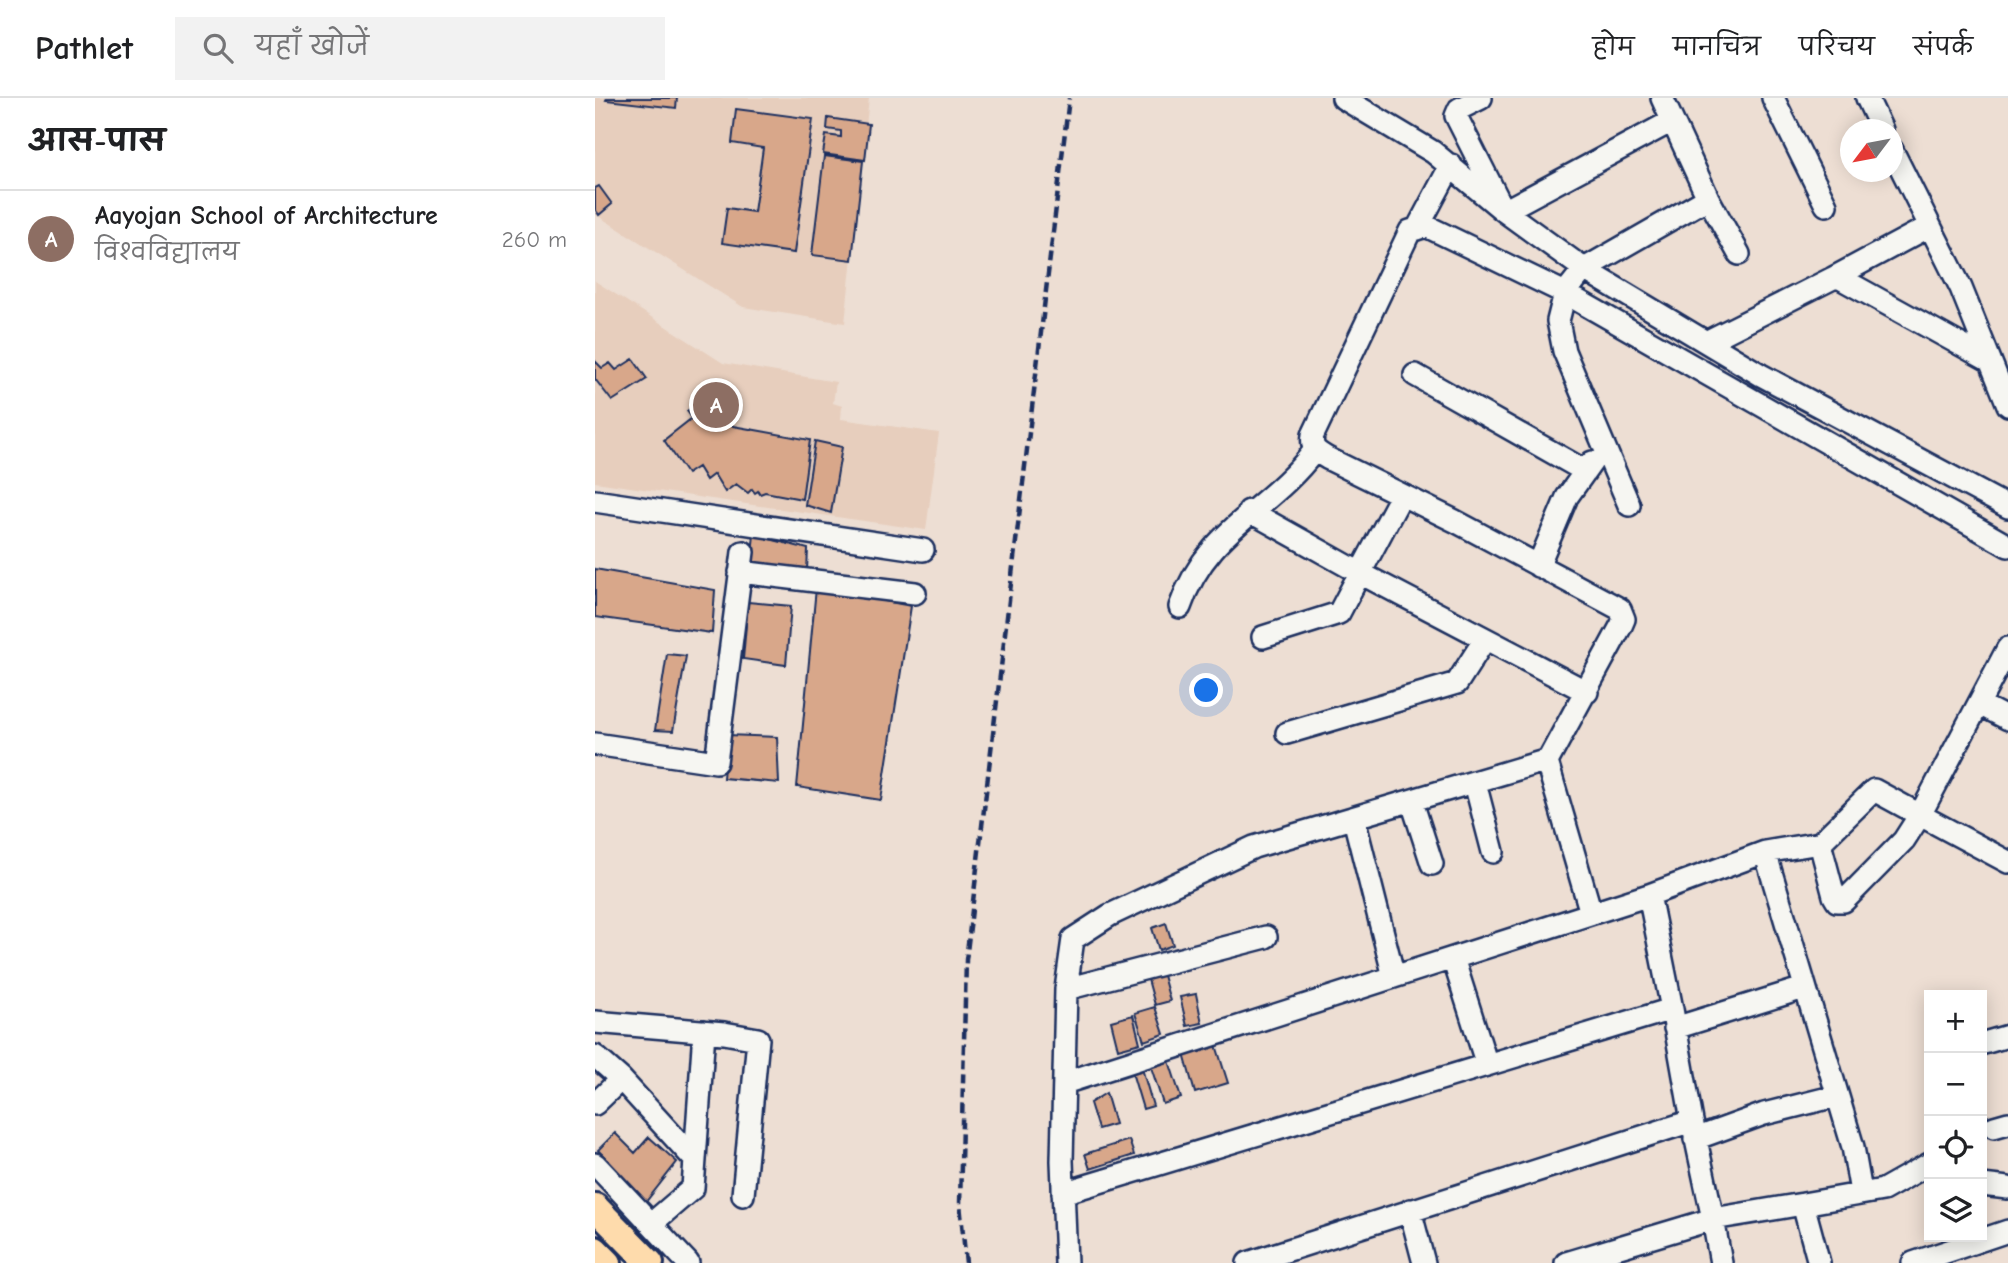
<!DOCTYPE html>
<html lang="hi">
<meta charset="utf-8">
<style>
body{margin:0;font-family:"Comic Neue","Playpen Sans Deva",sans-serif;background:#f2f2f2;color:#202124}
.controls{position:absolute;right:21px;bottom:21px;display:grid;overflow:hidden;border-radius:0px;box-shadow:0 4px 18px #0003}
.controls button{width:63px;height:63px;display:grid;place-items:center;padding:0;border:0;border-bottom:2px solid #e0e0e0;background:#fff;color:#202124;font:35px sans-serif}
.compass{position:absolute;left:1245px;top:21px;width:63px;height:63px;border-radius:50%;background:#fff;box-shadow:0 4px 18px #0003;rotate:238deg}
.you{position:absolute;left:612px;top:593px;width:24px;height:24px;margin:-18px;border:5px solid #fff;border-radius:50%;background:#1a73e8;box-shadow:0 0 0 10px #1a73e833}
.badge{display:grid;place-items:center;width:46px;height:46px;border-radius:50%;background:#1b2f5e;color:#fff;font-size:23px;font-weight:700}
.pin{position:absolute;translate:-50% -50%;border:4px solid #fff;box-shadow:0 2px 7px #0006}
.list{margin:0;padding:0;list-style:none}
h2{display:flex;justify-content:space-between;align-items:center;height:91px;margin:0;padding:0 28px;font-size:30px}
h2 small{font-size:23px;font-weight:400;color:#757577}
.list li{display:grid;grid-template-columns:46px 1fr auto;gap:21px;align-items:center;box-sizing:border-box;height:98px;padding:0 28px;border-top:2px solid #e0e0e0}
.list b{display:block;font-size:26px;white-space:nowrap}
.list p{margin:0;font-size:23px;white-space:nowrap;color:#757577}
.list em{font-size:23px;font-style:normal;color:#757577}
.icon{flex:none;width:38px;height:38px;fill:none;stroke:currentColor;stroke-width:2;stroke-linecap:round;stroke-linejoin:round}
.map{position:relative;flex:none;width:1413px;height:1165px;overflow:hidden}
header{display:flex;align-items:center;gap:42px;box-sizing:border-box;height:98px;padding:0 35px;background:#fff;border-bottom:2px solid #e0e0e0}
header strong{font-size:33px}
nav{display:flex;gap:38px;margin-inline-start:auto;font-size:24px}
.search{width:490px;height:63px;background:#f2f2f2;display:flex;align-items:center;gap:18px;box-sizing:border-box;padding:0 24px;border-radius:0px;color:#757577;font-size:26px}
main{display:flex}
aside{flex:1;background:#fff}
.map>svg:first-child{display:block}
.built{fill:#e7cebd}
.building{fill:#d8a78a;stroke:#1b2f5e;stroke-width:2}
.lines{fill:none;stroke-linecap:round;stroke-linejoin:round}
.minor-casing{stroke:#1b2f5e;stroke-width:26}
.major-casing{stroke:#1b2f5e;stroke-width:32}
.minor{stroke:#f6f6f2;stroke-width:21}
.major{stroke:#fedbac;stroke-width:26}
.rail{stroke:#1b2f5e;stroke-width:4.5;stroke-dasharray:10 5;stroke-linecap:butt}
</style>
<header>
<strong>Pathlet</strong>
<div class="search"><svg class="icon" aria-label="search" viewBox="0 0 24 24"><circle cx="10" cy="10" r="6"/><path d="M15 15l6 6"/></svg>यहाँ खोजें</div>
<nav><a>होम</a><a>मानचित्र</a><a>परिचय</a><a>संपर्क</a></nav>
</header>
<main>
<aside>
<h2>आस-पास<small></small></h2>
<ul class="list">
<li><span class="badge" style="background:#8d6e63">A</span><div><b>Aayojan School of Architecture</b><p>विश्वविद्यालय</p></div><em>260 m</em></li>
</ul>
</aside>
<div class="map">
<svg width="1413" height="1165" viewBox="0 0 1413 1165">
<rect width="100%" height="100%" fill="#edded3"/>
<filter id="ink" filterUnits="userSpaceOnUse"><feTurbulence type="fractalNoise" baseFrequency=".0143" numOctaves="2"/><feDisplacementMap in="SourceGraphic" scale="14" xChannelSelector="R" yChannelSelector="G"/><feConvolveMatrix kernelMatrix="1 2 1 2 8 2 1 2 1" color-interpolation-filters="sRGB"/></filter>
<g filter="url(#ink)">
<path class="built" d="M0,0H274L250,225L148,209L0,116Z
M0,183L128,265L241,284L238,305L247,308L246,321L344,335L331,432L0,384Z"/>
<path class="building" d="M12,0H82L81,10L11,2Z
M141,11L218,21L199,155L127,145L132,110L159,114L168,50L137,45Z
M233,20L274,26L270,62L228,56L231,37L246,39V33L232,31Z
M229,58L268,63L257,162L217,157Z
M4,88L17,106L4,117L0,111V90Z
M38,261L52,281L17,303L0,281V263L7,270L15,265L21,272Z
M108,302L112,308L123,309L138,328L215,342L207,401L170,394L165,396L163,393L160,395L157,391L153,395L141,386L130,394L119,376L111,382L103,369L92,376L69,342L97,320L92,313Z
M220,343L247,349L236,415L210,407Z
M159,437L213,451L212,472L156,464Z
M0,471L120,492L117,535L0,519Z
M221,490L316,508L286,702L202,689Z
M153,504L196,508L191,567L148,561Z
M72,556L91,558L78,633L60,632Z
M132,637L182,639L184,685L128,680Z
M571,825L578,847L564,852L557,830Z
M566,870L575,903L560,907L551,874Z
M601,896L607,925L592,928L585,899Z
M560,909L569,936L549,943L540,915Z
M538,917L545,945L523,951L516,923Z
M621,947L633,985L600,995L589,956Z
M574,963L586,1000L568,1006L556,969Z
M546,967L558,1008L548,1011L536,971Z
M511,995L520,1026L503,1031L495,1005Z
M20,1035L40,1055L54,1039L82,1064L50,1105L3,1052Z
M534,1042L539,1057L495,1071L490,1056Z"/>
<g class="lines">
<g class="minor-casing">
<path id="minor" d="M748,0L838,54L909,113L1077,23
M886,0L864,11L861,18L909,113L989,171L1113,100
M1067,0L1113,100L1144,156
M1178,0L1231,107
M1272,0L1287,32
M1297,52L1366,190L1413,307
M822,131L856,67
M1238,180L1335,128
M1111,244L1238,180H1245L1395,263
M820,277L990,373
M806,398L765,475L992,594
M0,403L328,452
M1034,407L969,253L963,223L970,195L989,171L1166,277L1413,409
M654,413L765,475L744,515L668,539
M943,468L972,399L997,364
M145,474L320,495
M585,509C612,430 674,413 719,353
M1413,550L1325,717L1413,764
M1386,607L1413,621
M692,635L862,585L890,541
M0,646L121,664L148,454
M952,664L1026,528L1029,521L1025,511L860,423L732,360C720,353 716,350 718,337L815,133L831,128L970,195L1413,448
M880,685L898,754
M817,704L837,766
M759,721L799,879
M1170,754L1258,1049L1266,1094
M1054,797L1170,754L1225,745L1279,692L1325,717L1309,742L1249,803H1242L1239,798L1225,745
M858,860L892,967
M471,891L478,841L515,817L659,749L946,664H952L996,815
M0,924L129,935L163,941L148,1097
M1080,930L1209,890
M1389,945L1413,938
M0,958L26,981L100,1062
M0,1006L26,981
M1399,1029L1413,1025
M1100,1041L1169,1016L1241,998
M0,1066L93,1165
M1387,1087L1413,1090
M468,1095L1077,911L1054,797L469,985
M1208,1106L1288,1092L1334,1066
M815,1112L829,1165
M56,1126L98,1090L109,933
M471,1165L467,1063L471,891L671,839
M653,1165L1097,1023L1077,911
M971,1165L1118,1121L1097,1023
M1126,1165L1118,1121L1208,1106L1224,1165
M1318,1165L1413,1133"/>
</g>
<g class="major-casing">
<path id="major" d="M0,1109L55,1165
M0,1152L13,1165"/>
</g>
<use href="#minor" class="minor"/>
<use href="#major" class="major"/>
<path class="rail" d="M371,1165L365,1106L371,862L474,0"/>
</g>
</g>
</svg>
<div class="controls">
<button>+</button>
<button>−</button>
<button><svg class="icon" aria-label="locate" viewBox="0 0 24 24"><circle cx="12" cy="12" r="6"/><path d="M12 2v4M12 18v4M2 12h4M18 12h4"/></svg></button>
<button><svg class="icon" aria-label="layers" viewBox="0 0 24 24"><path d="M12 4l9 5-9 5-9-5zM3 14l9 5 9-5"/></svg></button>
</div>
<svg class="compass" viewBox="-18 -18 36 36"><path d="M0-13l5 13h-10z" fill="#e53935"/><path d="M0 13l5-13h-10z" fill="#757577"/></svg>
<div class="you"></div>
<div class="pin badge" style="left:121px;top:307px;background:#8d6e63">A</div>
</div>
</main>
